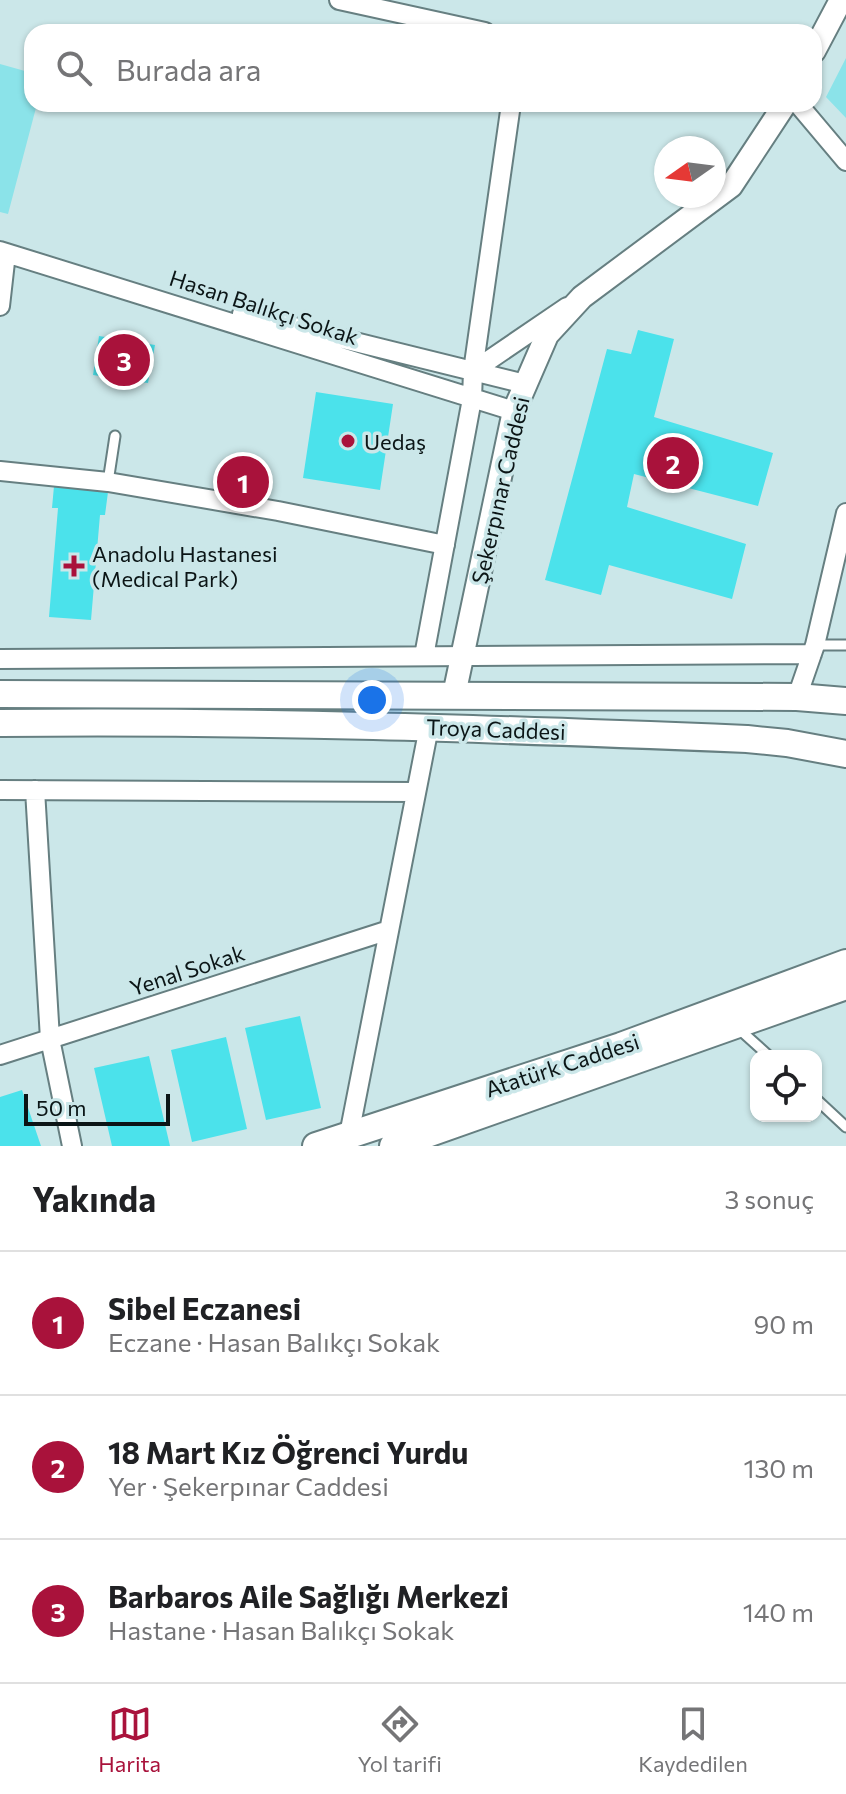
<!DOCTYPE html>
<html lang="tr">
<meta charset="utf-8">
<style>
body{margin:0;font-family:Commissioner,sans-serif;background:#f2f2f2;color:#202124}
.controls{position:absolute;right:24px;bottom:24px;display:grid;overflow:hidden;border-radius:16px;box-shadow:0 2px 6px #0004}
.controls button{width:72px;height:72px;display:grid;place-items:center;padding:0;border:0;border-bottom:2px solid #e0e0e0;background:#fff;color:#202124;font:40px sans-serif}
.compass{position:absolute;left:654px;top:136px;width:72px;height:72px;border-radius:50%;background:#fff;box-shadow:0 2px 6px #0004;rotate:256deg}
.scale{position:absolute;left:24px;bottom:20px;width:146px;box-sizing:border-box;padding-left:8px;border:4px solid #0b1516;border-top:0;font-size:22px;line-height:28px;white-space:nowrap;color:#0b1516;-webkit-text-stroke:6px #cbe7e9;paint-order:stroke}
.you{position:absolute;left:372px;top:700px;width:28px;height:28px;margin:-20px;border:6px solid #fff;border-radius:50%;background:#1a73e8;box-shadow:0 0 0 12px #1a73e833}
.badge{display:grid;place-items:center;width:52px;height:52px;border-radius:50%;background:#a9123b;color:#fff;font-size:26px;font-weight:700}
.pin{position:absolute;translate:-50% -50%;border:4px solid #fff;box-shadow:0 2px 8px #0006}
.list{margin:0;padding:0;list-style:none}
h2{display:flex;justify-content:space-between;align-items:center;height:104px;margin:0;padding:0 32px;font-size:34px}
h2 small{font-size:26px;font-weight:400;color:#757577}
.list li{display:grid;grid-template-columns:52px 1fr auto;gap:24px;align-items:center;box-sizing:border-box;height:144px;padding:0 32px;border-top:2px solid #e0e0e0}
.list b{display:block;font-size:30px;white-space:nowrap}
.list p{margin:0;font-size:26px;white-space:nowrap;color:#757577}
.list em{font-size:26px;font-style:normal;color:#757577}
.icon{flex:none;width:44px;height:44px;fill:none;stroke:currentColor;stroke-width:2;stroke-linecap:round;stroke-linejoin:round}
.map{position:relative;flex:none;width:846px;height:1146px;overflow:hidden}
.search{position:absolute;background:#fff;box-shadow:0 2px 6px #0004;left:24px;right:24px;top:24px;height:88px;display:flex;align-items:center;gap:20px;box-sizing:border-box;padding:0 28px;border-radius:24px;color:#757577;font-size:30px}
.sheet{height:536px;background:#fff}
nav{display:flex;justify-content:space-around;align-items:center;box-sizing:border-box;height:112px;border-top:2px solid #e0e0e0;background:#fff;font-size:22px;color:#757577}
nav a{display:grid;justify-items:center;gap:4px}
nav .on{color:#a9123b}
.map>svg:first-child{display:block}
.green{fill:#8be3e9}
.building{fill:#4be2eb}
.lines{fill:none;stroke-linecap:round;stroke-linejoin:round}
.service-casing{stroke:#667f81;stroke-width:13}
.minor-casing{stroke:#667f81;stroke-width:22}
.tertiary-casing{stroke:#667f81;stroke-width:26}
.secondary-casing{stroke:#667f81;stroke-width:30}
.service{stroke:#fff;stroke-width:9}
.minor{stroke:#fff;stroke-width:18}
.tertiary{stroke:#fff;stroke-width:22}
.secondary{stroke:#fff;stroke-width:26}
.poi-dot{fill:#a9123b;stroke:#cbe7e9;stroke-width:3}
.labels{text-anchor:middle;dominant-baseline:central;stroke-width:7;stroke-linejoin:round;paint-order:stroke}
.street-label{font-size:22px;fill:#0b1516;stroke:#cbe7e9}
.poi-label{font-size:22px;fill:#0b1516;stroke:#cbe7e9;text-anchor:start}
</style>
<div class="map">
<svg width="846" height="1146" viewBox="0 0 846 1146">
<rect width="100%" height="100%" fill="#cbe7e9"/>
<path class="green" d="M846,58V118L826,97Z
M0,64L32,73V104H37L8,214L0,212Z"/>
<path class="building" d="M638,330L674,339L654,417L773,453L758,506L634,474L627,507L746,544L732,599L609,565L601,595L545,580L607,349L631,354Z
M99,336L155,345L148,383L93,375Z
M316,392L393,404L380,490L303,478Z
M54,486L108,492L105,515H100L91,620L49,617L58,508H52Z
M300,1016L321,1108L266,1120L245,1028Z
M226,1037L247,1129L192,1142L171,1050Z
M149,1056L170,1146H112L94,1068Z
M22,1090L41,1146H0V1097Z"/>
<g class="lines">
<g class="service-casing">
<path id="service" d="M108,482L115,436
M815,645H846
M739,1029L769,1056
M816,1099L846,1127"/>
</g>
<g class="minor-casing">
<path id="minor" d="M339,0L485,32
M798,104L846,161
M0,251L514,411
M0,306L6,253
M242,314L525,384
M473,371L567,307
M0,471L108,482L278,511L445,545
M424,656L472,399L473,371L511,104
M0,659L812,654
M797,697L815,645L846,513
M0,790L416,792
M35,790L50,1039L72,1146
M0,1055L389,930
M349,1135L429,727"/>
</g>
<g class="tertiary-casing">
<path id="tertiary" d="M814,51L841,0
M454,695L514,411L547,335L582,297L731,186L785,104"/>
</g>
<g class="secondary-casing">
<path id="secondary" d="M0,694L797,697L846,701
M0,723C249,720 498,729 747,739L787,743L846,754
M316,1146L621,1046L846,963
M393,1146L846,986"/>
</g>
<use href="#service" class="service"/>
<use href="#minor" class="minor"/>
<use href="#tertiary" class="tertiary"/>
<use href="#secondary" class="secondary"/>
</g>
<g class="poi-dot">
<circle cx="348" cy="441" r="8"/>
<path d="M70 554h8v8h8v8h-8v8h-8v-8h-8v-8h8z"/>
</g>
<g class="labels">
<g class="street-label">
<text transform="translate(264 307) rotate(18)">Hasan Balıkçı Sokak</text>
<text transform="translate(500 490) rotate(-77)">Şekerpınar Caddesi</text>
<text transform="translate(496 729) rotate(2)">Troya Caddesi</text>
<text transform="translate(187 970) rotate(-18)">Yenal Sokak</text>
<text transform="translate(562 1065) rotate(-18)">Atatürk Caddesi</text>
</g>
<g class="poi-label">
<text x="364" y="441">Uedaş</text>
<text x="92" y="553">Anadolu Hastanesi<tspan x="92" dy="25">(Medical Park)</tspan></text>
</g>
</g>
</svg>
<div class="controls">
<button><svg class="icon" aria-label="locate" viewBox="0 0 24 24"><circle cx="12" cy="12" r="6"/><path d="M12 2v4M12 18v4M2 12h4M18 12h4"/></svg></button>
</div>
<svg class="compass" viewBox="-18 -18 36 36"><path d="M0-13l5 13h-10z" fill="#e53935"/><path d="M0 13l5-13h-10z" fill="#757577"/></svg>
<div class="scale">50 m</div>
<div class="you"></div>
<div class="pin badge" style="left:243px;top:482px">1</div>
<div class="pin badge" style="left:673px;top:463px">2</div>
<div class="pin badge" style="left:124px;top:360px">3</div>
<div class="search"><svg class="icon" aria-label="search" viewBox="0 0 24 24"><circle cx="10" cy="10" r="6"/><path d="M15 15l6 6"/></svg>Burada ara</div>
</div>
<section class="sheet">
<h2>Yakında<small>3 sonuç</small></h2>
<ul class="list">
<li><span class="badge">1</span><div><b>Sibel Eczanesi</b><p>Eczane · Hasan Balıkçı Sokak</p></div><em>90 m</em></li>
<li><span class="badge">2</span><div><b>18 Mart Kız Öğrenci Yurdu</b><p>Yer · Şekerpınar Caddesi</p></div><em>130 m</em></li>
<li><span class="badge">3</span><div><b>Barbaros Aile Sağlığı Merkezi</b><p>Hastane · Hasan Balıkçı Sokak</p></div><em>140 m</em></li>
</ul>
</section>
<nav>
<a class="on"><svg class="icon" aria-label="map" viewBox="0 0 24 24"><path d="M3 6l6-2 6 2 6-2v14l-6 2-6-2-6 2zM9 4v14M15 6v14"/></svg>Harita</a>
<a><svg class="icon" aria-label="directions" viewBox="0 0 24 24"><path d="M12 3l9 9-9 9-9-9zM9 14v-3h6M13 9l2 2-2 2"/></svg>Yol tarifi</a>
<a><svg class="icon" aria-label="saved" viewBox="0 0 24 24"><path d="M7 4h10v16l-5-4-5 4z"/></svg>Kaydedilen</a>
</nav>
